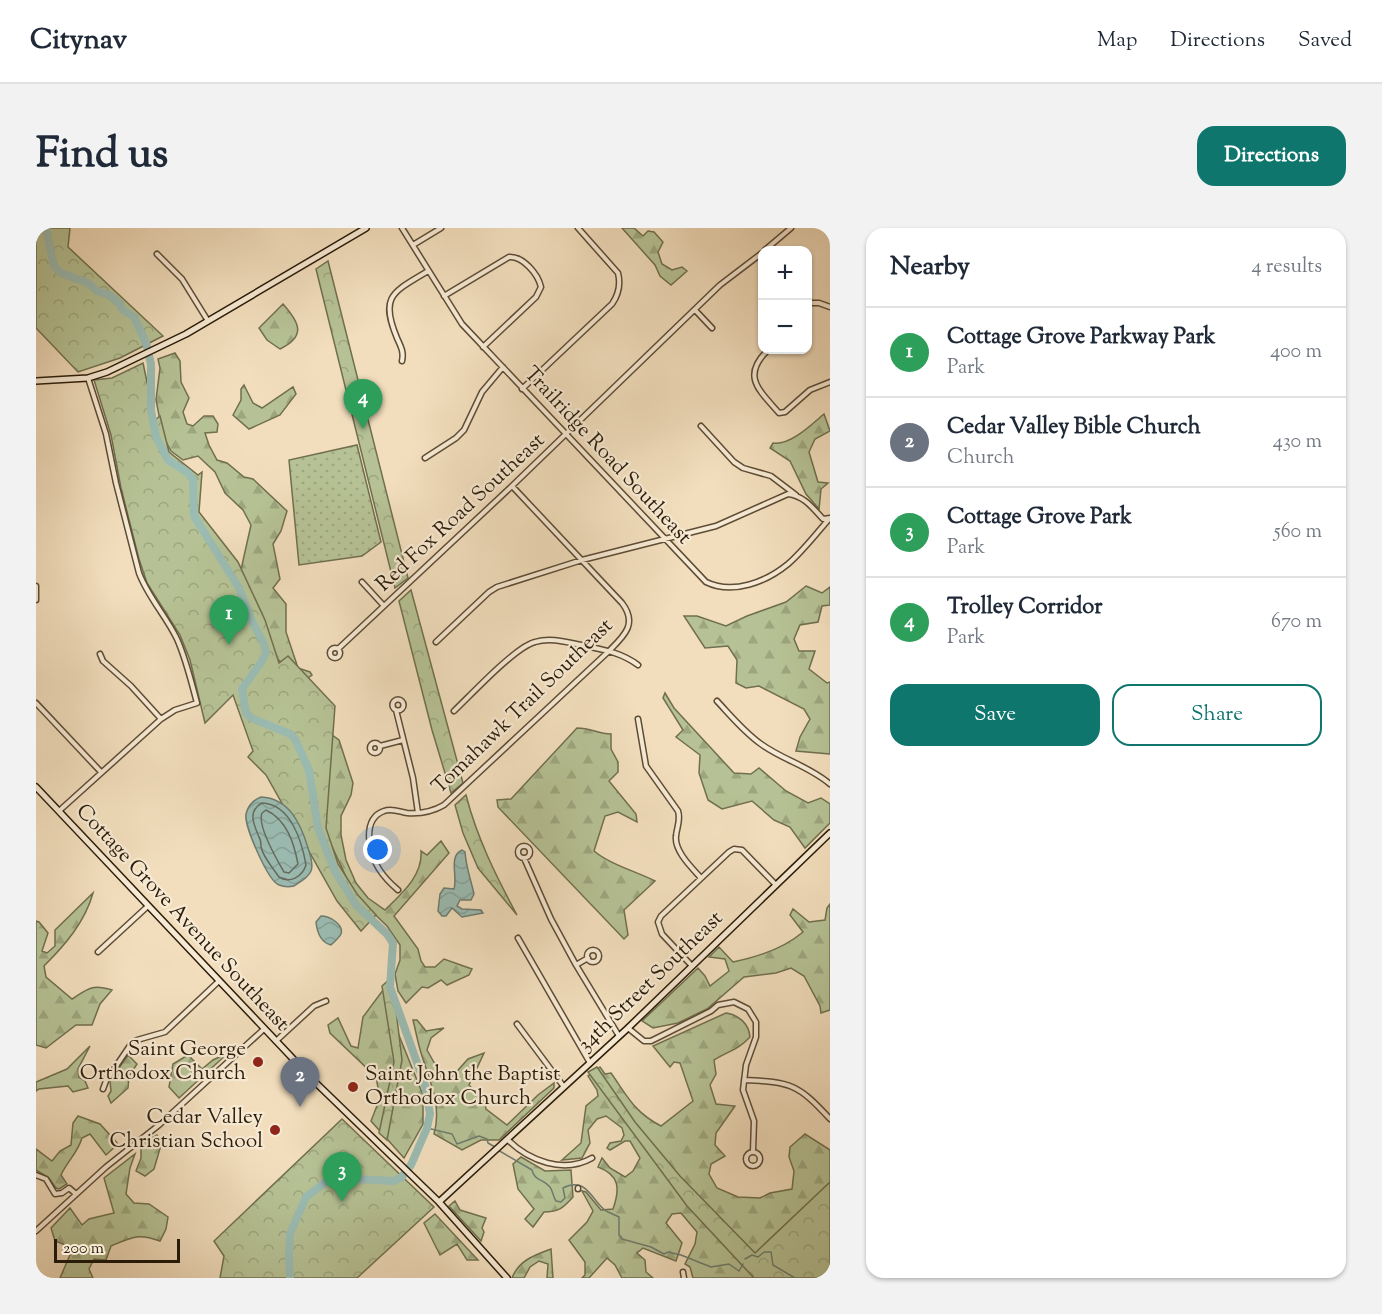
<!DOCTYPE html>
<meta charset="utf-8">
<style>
body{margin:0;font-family:"Sorts Mill Goudy",serif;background:#f2f2f3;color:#1f2937}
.controls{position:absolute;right:18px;top:18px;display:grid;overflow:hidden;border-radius:12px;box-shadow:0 2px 4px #0004}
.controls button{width:54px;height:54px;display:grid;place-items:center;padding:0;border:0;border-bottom:2px solid #e0e1e3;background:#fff;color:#1f2937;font:30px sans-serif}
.scale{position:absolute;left:18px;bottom:15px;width:126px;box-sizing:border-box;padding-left:6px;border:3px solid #2b1c09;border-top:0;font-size:16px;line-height:21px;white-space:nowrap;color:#2b1c09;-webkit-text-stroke:4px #f7ead4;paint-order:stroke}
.you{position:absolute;left:342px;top:622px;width:21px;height:21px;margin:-15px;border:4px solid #fff;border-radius:50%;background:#1a73e8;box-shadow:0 0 0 9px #1a73e833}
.badge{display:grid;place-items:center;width:39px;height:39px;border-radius:50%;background:#0f766e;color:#fff;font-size:20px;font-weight:700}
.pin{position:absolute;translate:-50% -50px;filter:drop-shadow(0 2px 3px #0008)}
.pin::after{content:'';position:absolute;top:32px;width:21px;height:18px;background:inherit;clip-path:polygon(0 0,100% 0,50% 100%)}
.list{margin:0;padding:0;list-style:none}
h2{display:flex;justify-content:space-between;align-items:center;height:78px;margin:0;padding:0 24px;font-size:26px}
h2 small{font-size:20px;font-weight:400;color:#747a83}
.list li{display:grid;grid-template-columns:39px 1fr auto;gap:18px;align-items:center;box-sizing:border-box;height:90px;padding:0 24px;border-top:2px solid #e0e1e3}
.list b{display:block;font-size:22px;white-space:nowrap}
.list p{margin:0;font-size:20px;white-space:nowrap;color:#747a83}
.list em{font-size:20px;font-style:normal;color:#747a83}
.actions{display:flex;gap:12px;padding:18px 24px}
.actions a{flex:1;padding:14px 0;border:2px solid #0f766e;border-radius:18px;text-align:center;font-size:21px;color:#0f766e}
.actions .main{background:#0f766e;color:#fff}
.map{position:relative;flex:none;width:794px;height:1050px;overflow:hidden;border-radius:18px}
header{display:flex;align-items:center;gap:36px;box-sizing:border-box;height:84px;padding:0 30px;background:#fff;border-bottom:2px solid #e0e1e3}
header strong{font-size:28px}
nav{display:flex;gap:33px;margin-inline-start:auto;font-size:21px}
.intro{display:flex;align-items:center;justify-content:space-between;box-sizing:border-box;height:144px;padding:0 36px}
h1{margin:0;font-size:42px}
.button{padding:15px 27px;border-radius:18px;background:#0f766e;color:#fff;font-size:21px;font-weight:700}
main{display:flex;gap:36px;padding:0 36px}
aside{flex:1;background:#fff;border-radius:18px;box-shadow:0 2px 4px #0004}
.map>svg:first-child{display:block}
.grass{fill:url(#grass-dots);stroke:#706f4f;stroke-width:1.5}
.forest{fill:url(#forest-firs);stroke:#706f4f;stroke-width:1.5}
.park{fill:url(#park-crowns);stroke:#706f4f;stroke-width:1.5}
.water{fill:url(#water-waves);stroke:#6e7c6f;stroke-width:1.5}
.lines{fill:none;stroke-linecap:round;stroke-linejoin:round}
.shore{stroke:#636c5e;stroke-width:1.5}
.stream{stroke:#6e7c6f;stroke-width:1.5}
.river{stroke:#9bbcb3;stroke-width:8}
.street-casing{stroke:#5d4c36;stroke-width:7}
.secondary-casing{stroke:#2b1c09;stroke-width:8}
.street{stroke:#f7ead4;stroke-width:4}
.secondary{stroke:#f7ead4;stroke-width:5}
.poi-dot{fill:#8f2418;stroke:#f7ead4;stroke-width:2}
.labels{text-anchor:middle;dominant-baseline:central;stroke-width:4.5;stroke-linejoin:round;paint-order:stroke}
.street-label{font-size:21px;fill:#2b1c09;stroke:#f7ead4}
.poi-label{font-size:21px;fill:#2b1c09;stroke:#f7ead4;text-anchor:end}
</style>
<header>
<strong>Citynav</strong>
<nav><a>Map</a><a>Directions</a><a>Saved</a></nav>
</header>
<div class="intro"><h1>Find us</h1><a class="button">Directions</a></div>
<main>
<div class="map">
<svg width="794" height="1050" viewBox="0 0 794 1050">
<defs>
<pattern id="grass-dots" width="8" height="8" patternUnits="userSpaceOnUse" patternTransform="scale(1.5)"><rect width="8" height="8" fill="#b6c295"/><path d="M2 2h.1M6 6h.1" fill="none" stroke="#9da67f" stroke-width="1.8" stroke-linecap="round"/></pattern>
<pattern id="forest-firs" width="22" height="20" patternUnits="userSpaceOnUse" patternTransform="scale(1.5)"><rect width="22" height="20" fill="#b6c295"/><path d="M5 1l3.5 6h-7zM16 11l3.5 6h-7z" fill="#9da67f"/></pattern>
<pattern id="park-crowns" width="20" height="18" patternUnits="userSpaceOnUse" patternTransform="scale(1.5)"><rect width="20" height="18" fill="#b6c295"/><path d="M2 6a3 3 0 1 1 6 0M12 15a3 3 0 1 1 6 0" fill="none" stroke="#9da67f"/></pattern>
<pattern id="water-waves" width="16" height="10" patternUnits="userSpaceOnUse" patternTransform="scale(1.5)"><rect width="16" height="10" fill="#9bbcb3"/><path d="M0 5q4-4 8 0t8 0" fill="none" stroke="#86a199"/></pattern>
</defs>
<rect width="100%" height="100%" fill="#f2debd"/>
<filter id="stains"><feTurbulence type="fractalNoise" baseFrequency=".00333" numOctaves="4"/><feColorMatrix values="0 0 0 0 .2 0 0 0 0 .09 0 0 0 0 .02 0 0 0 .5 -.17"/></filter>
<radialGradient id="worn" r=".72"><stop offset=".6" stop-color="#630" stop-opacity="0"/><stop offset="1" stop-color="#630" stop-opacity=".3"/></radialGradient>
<path class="grass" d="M321,217L345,314L326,328L263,337L253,232Z"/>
<path class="forest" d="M586,0H598L607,8L612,3L618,4L627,14L622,24L626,36L636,42L646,39L651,43L635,57L624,48L619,37Z
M247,76C263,94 271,108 244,121L231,112L223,100Z
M139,125L144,133L145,154L153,170L147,184L151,196L157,198L168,188H177L182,196L181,204L169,205L173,217L181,232L191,235L208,249L217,251L251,283L245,303L237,316L244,351L237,360L250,376V404L262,440L274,444L276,447L265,455L253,439L233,426L204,346L215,297L207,282L189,265L179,244L162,228L147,232L135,223L127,208L120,172L124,140L122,131Z
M208,157L217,175L226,180L257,159L260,166L244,187L213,201L197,187L205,172V161Z
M788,186L794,203L779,211L773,224L782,254L792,255L785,261L783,281L770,266L754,233L734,220L737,215C754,218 776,196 788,186Z
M770,358L786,365L794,359V377L786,378L782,394L764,397L758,411L763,423H779L773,441L791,455L794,454V526L760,523L764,509L774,491L768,481L723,458L710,460L700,455L701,432L692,418L669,420L648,388H661L690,398L711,388L750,374Z
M219,452L303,512L317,555L315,567L305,588V607L310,632L320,655L332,670L349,682C365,666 387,648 385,623L391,627L405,613L413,625L358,688L382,721L385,733L389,739H399L408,731L436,741L433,747L411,757L405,752L392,760L386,759L370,775L362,763L359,746L364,732V717L351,698L318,666Z
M629,465L638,480L698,545L715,546L723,540L750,563L772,575L785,570L794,576V595L769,620L754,599L738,592L716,573L686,581L672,572L663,545L664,527L640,509L647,502L627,470Z
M541,500C556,500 561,506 575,506V521L582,534V544L573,553L600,586L601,594L582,584L569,588L558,623C575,637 599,643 619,653L588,682L592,707L588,711L462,579L461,572L475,571Z
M57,665C49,694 29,717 8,738L10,749L36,771C53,760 56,756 76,762L64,776L56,797H40L10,820L0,817V693L3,694L12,705L6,723L11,725L19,718V702Z
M794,676V782L785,785L784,778L768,748L755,740L740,745L708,749L671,781L642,795L617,800L606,793L662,740L669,748L674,758L693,743L689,731L673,729L683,719L697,734C722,729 747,721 767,704L754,687L757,681L773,694L789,692L791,680Z
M350,758L356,790L387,867V896L368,930L335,893L344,870L340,849L294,805L292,797L302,790L315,818L322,820L327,789Z
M690,785C703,787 713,796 714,809C702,822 692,823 678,832L680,846L674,857L680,876L699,878L680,905L679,917L689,928L675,936L673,946L681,960L702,969L724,970L734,965L756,961L758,943L753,929L754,919L769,906L794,922V1050H657L654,1039L649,1036L659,1016L661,1004L645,985L636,986L630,995L646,1015L640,1033L607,1020L601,1025L609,1032L610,1044L617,1050H586L579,1037L571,1030L553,1050H546L549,1047V1034L533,1012L551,994L557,983L546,963L550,964L565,982L577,981C584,961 584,947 562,939L566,930L574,940L589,949L597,943L604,930L594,913H589L574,922L571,920L574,915L585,913L588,907L586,900L570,888L561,891L552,902L554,915L546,930L526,932L545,915L550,878L562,868L561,862L552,848L564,839L569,846L575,845C592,869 598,884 625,898L657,873L644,835L638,834L634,839L617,818Z
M377,792H381L390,803L408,800L395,810L391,822L404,845L415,850L432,831L448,825L433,857L449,875L450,881L471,897L502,867L518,855V860L463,912H445L426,922L398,906C406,878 394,854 386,828C382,816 380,804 377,792Z
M54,818L42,841L43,849L49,853L52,860L37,864L32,858L3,861L0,863V854L31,841Z
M192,825L143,870L133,859L137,836L152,827L166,841L177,832Z
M92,827L101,836L93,848L92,860L75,875L72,868L75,863L74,853Z
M42,888L64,896L82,916L70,927L54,906L46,910C42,924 31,934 25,947L31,956L23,961L20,960L13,950L0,942V921L16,933L24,923L35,917L37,895Z
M121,907L125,917L118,941L109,948L100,943L105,930V916Z
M99,926L94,940L90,966L98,975L113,976L132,989L130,1001L124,1013C102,1005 96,1009 75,1018L70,1032L58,1031L53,1041L57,1050H24L37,1020L19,1013L15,1000L34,980L46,997L53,991L78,985L68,950Z
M485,929L509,943L535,942L537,969C527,980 523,984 508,984L497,999L489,991L498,981L482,961L477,936Z
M419,973L424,982L450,990L446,1000L448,1004L445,1013L413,978Z
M399,986L442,1032H431L421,1016L404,1027L388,995Z
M515,1021L517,1050H511L512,1036L503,1033L494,1039L488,1050H476C483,1032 499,1027 515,1021Z"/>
<path class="park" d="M0,0H34L32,19L127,108L84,130L42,144L0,100Z
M292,33L372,350L359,360L280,41Z
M107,135L119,192L124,188L133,224L162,247L166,244L163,284L202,334L229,392L243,435L252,428L299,478L290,600L302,636L321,666L340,687L325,703L301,673L230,547L212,529L217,523L197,467L169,495L154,432L144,407L111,355L103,331L85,260L75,207L58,152L76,150Z
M375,362L427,555L415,565L396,502L363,373Z
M430,567C441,610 460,648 481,687L442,640L427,605L419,577Z
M356,749L366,832L351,912L343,905L358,834L346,758Z
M561,839L599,894L644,948L719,1025L794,954V1050H718L651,978L552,844Z
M306,891L398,979L321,1050H184L188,1028L178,1013Z"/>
<path class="water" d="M225,569C253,570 265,596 272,620C274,627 278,636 275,643C272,650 264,654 258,658C253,659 248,659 243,657C232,653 208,598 210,586C212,578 217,572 225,569Z
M426,622L429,624C430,639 435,652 438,666L435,672H424L421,678L426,681L445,682L447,685L426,689L416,680L410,688H406L402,683L404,666L408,660L418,661C422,649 412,628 426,622Z
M285,688C293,688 308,696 305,706C303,710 298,714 295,717C284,714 281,704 280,694Z"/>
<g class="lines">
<path class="shore" d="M226,575C255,576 266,614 270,637C266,649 254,656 243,649C237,640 227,629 225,619C225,616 225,612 223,609C218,597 211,583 226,575Z
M230,582C251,592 258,615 262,636L253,645L248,644C241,632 221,597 226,585Z"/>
<path class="stream" d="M391,900L416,906L421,916L443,908L451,911L452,915L459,919
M462,922L496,942C498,953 508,951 514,959C517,963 517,969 520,973L525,974L529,970L527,960C551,948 555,972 570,983C574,985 579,987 583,989V1007L586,1011L615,1019L628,1026L632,1024L645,1027L675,1039L693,1036L703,1043L707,1036
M709,1031L716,1027L722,1029L728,1024H735L737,1037L759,1050"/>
<path class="river" d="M10,0L18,38L25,45L52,55L61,63L73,67L82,74L87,82L98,89L110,115L115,136V182L120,209L132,232L152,245L157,252L158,288L203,360L216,393L228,416L230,424L226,433L206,461L210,485L215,490L254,506L259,511L273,542L282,600L299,643L320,677L351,706L357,715L354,759L389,857L394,886L391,900L375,937L365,950L357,953L320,951L290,954L270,969L254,1006L253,1026L254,1050"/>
<g class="street-casing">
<path id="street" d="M366,0L426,96L670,354C697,367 730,354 752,336C767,323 780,306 793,291
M377,17L405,0
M729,22L755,0
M121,26L146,51L172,93
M408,68L473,29C487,28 502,46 505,59L500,69L447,119
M772,75H783L794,79
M659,82L676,100
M732,122C705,148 723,162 743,185L749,184L774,162L794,154
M366,133C368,124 365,119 361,110C343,67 358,64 392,43
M486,161L576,76C583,66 585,57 582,45L542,0
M665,198L698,234L707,240L735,248L760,267
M389,230L420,210L428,202L446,164L467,139
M326,354L348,378
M0,358V372
M400,414L453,364L461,359L546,332L680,298L752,266C768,268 776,279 787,291L794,290
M294 425a5 5 0 1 1 10 0a5 5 0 1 1-10 0Z
M302,421L476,258L684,57L726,25
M64,426L67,433L95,458L125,491
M356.5 477a5.5 5.5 0 1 1 11 0a5.5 5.5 0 1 1-11 0Z
M681,473C695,488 708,504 725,516C747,532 773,538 794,556
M0,475L65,544
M360,482L377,550L382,585
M418,483C435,467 479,419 499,414C516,409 533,415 550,418C569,422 586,425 602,437
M602,491L610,538L642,583C645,592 641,598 640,608C638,623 656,640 665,650
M334 520a5 5 0 1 1 10 0a5 5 0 1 1-10 0Z
M344,518L367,512
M23,583L125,491L139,482L161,475C155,453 150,431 141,411C130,388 112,369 103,345L80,255L70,206L52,150
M482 624a6 6 0 1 1 12 0a6 6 0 1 1-12 0Z
M488,630L515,691L540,737L583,808
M362,662C355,656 348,649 343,641C333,626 325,591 348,583C356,580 364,584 371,585C385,586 396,584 408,577L573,423C588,408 602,396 586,375L476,258
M482,710L554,835
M551 728a6 6 0 1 1 12 0a6 6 0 1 1-12 0Z
M62,724L112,678
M540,737L552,730
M656,738L626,706L622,694L625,688L693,624L698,621L706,622L740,657
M481,796L528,859
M592,800L608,813H615L675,783L682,777L698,774L712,781L720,794V809L710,837L707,862L718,893L717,923
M240,813L278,778L290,773
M708,852C755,854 762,856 794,891
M67,861L70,853L95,816L101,812L129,804L183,753
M472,912C493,933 528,946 556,930
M710 931a7 7 0 1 1 14 0a7 7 0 1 1-14 0Z
M0,947L10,951L19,966L26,965L33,960L40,966
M542,961V960
M0,1003L70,939L123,897L228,801
M647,1044L648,1050"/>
</g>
<g class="secondary-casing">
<path id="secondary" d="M0,153L52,150L71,144L150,106L330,0
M0,559L279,854L403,974L471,1050
M403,974L592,800L794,605"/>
</g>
<use href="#street" class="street"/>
<use href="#secondary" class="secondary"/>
</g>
<g class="poi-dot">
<circle cx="222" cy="834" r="6"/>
<circle cx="317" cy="859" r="6"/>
<circle cx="239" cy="902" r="6"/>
</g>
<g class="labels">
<g class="street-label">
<text transform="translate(571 228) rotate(47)">Trailridge Road Southeast</text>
<text transform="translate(425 285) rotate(-43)">Red Fox Road Southeast</text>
<text transform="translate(487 479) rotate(-44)">Tomahawk Trail Southeast</text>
<text transform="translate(146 690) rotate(47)">Cottage Grove Avenue Southeast</text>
<text transform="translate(615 754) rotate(-44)">34th Street Southeast</text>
</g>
<g class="poi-label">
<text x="210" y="822">Saint George<tspan x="210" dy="24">Orthodox Church</tspan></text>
<text x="329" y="847" text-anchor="start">Saint John the Baptist<tspan x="329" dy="24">Orthodox Church</tspan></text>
<text x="227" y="890">Cedar Valley<tspan x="227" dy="24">Christian School</tspan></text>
</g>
</g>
<rect width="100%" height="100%" filter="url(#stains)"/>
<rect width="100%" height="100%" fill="url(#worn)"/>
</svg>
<div class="controls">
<button>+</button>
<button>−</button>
</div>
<div class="scale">200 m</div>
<div class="you"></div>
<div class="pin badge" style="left:193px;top:417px;background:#2e9e5b">1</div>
<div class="pin badge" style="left:264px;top:879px;background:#6b7280">2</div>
<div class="pin badge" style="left:306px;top:974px;background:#2e9e5b">3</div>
<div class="pin badge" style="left:327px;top:201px;background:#2e9e5b">4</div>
</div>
<aside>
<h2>Nearby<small>4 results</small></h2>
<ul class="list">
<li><span class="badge" style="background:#2e9e5b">1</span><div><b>Cottage Grove Parkway Park</b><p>Park</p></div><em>400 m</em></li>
<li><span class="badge" style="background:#6b7280">2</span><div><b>Cedar Valley Bible Church</b><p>Church</p></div><em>430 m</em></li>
<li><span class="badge" style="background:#2e9e5b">3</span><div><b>Cottage Grove Park</b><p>Park</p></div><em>560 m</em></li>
<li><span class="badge" style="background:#2e9e5b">4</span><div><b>Trolley Corridor</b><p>Park</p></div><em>670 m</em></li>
</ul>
<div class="actions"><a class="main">Save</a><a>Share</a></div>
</aside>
</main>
